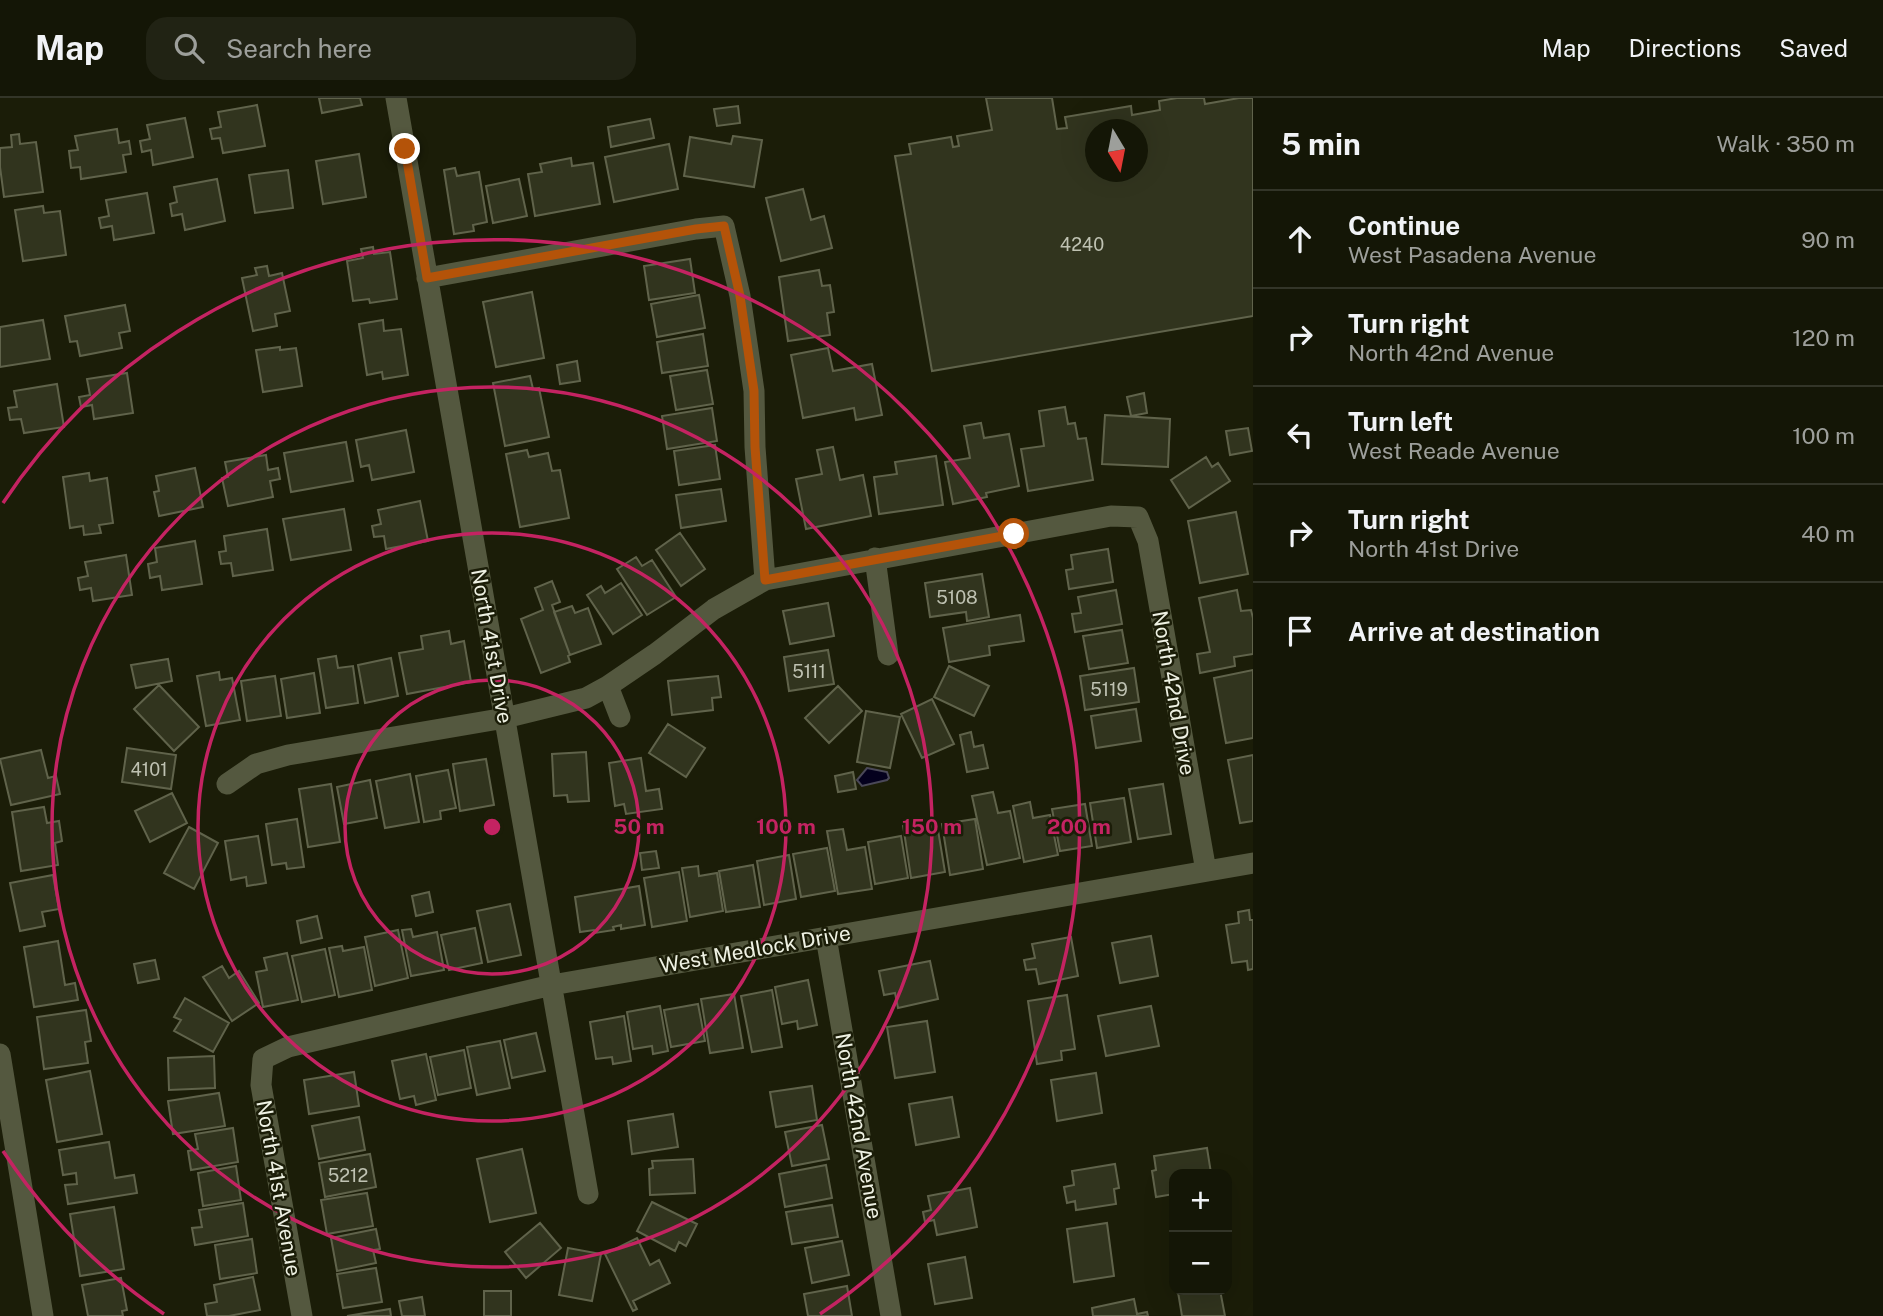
<!DOCTYPE html>
<meta charset="utf-8">
<style>
body{margin:0;font-family:"Public Sans",sans-serif;background:#212314;color:#f1f3f6}
.controls{position:absolute;right:21px;bottom:21px;display:grid;overflow:hidden;border-radius:14px;box-shadow:0 7px 28px #0002}
.controls button{width:63px;height:63px;display:grid;place-items:center;padding:0;border:0;border-bottom:2px solid #333528;background:#141606;color:#f1f3f6;font:35px sans-serif}
.compass{position:absolute;left:1085px;top:21px;width:63px;height:63px;border-radius:50%;background:#141606;box-shadow:0 7px 28px #0002;rotate:170deg}
.stop{position:absolute;width:21px;height:21px;margin:-16px;border:5px solid #b45309;border-radius:50%;background:#fff}
.stop.end{background:#b45309;border-color:#fff;box-shadow:0 2px 7px #0008}
.list{margin:0;padding:0;list-style:none}
h2{display:flex;justify-content:space-between;align-items:center;height:91px;margin:0;padding:0 28px;font-size:30px}
h2 small{font-size:23px;font-weight:400;color:#9d9f9b}
.list li{display:grid;grid-template-columns:46px 1fr auto;gap:21px;align-items:center;box-sizing:border-box;height:98px;padding:0 28px;border-top:2px solid #333528}
.list b{display:block;font-size:26px;white-space:nowrap}
.list p{margin:0;font-size:23px;white-space:nowrap;color:#9d9f9b}
.list em{font-size:23px;font-style:normal;color:#9d9f9b}
.icon{flex:none;width:38px;height:38px;fill:none;stroke:currentColor;stroke-width:2;stroke-linecap:round;stroke-linejoin:round}
.map{position:relative;flex:none;width:1253px;height:1218px;overflow:hidden}
header{display:flex;align-items:center;gap:42px;box-sizing:border-box;height:98px;padding:0 35px;background:#141606;border-bottom:2px solid #333528}
header strong{font-size:33px}
nav{display:flex;gap:38px;margin-inline-start:auto;font-size:24px}
.search{width:490px;height:63px;background:#212314;display:flex;align-items:center;gap:18px;box-sizing:border-box;padding:0 24px;border-radius:21px;color:#9d9f9b;font-size:26px}
main{display:flex}
aside{flex:1;background:#141606}
.map>svg:first-child{display:block}
.water{fill:#04001d;stroke:#4a4858;stroke-width:2}
.building{fill:#31341e;stroke:#60634b;stroke-width:2;fill-rule:evenodd}
.lines{fill:none;stroke-linecap:round;stroke-linejoin:round}
.minor{stroke:#54583f;stroke-width:21}
.route{stroke:#b45309;stroke-width:9}
.ring{fill:none;stroke:#c42362;stroke-width:3.5}
.labels{text-anchor:middle;dominant-baseline:central;stroke-width:5;stroke-linejoin:round;paint-order:stroke}
.number-label{font-size:18px;fill:#bfc2b2}
.street-label{font-size:21px;fill:#eef1e3;stroke:#1b1d08}
.centre{fill:#c42362;stroke:#1b1d08;stroke-width:3.5}
.ring-label{font-size:21px;text-anchor:middle;font-weight:bold;fill:#c42362;stroke:#1b1d08;stroke-width:5;stroke-linejoin:round;paint-order:stroke}
</style>
<header>
<strong>Map</strong>
<div class="search"><svg class="icon" aria-label="search" viewBox="0 0 24 24"><circle cx="10" cy="10" r="6"/><path d="M15 15l6 6"/></svg>Search here</div>
<nav><a>Map</a><a>Directions</a><a>Saved</a></nav>
</header>
<main>
<div class="map">
<svg width="1253" height="1218" viewBox="0 0 1253 1218">
<rect width="100%" height="100%" fill="#1b1d08"/>
<path class="water" d="M867,670L887,674L889,680L887,682L862,688L857,682Z"/>
<path class="building" d="M319,0H360L362,7L322,15Z
M986,0H1052L1057,31L1067,30L1065,19L1131,8L1132,17L1160,12L1159,3L1177,0H1204L1205,6L1239,0H1253V218L932,273L895,58L911,56L909,46L951,39L953,49L959,48L957,38L992,32ZM1096,32H1138V74H1096Z
M257,7L265,48L223,55L220,40L212,41L210,31L221,29L218,14Z
M738,8L740,25L717,28L714,11Z
M185,20L193,59L153,67L151,52L142,54L140,43L150,41L147,27Z
M650,21L654,40L611,49L608,29Z
M117,31L119,45L129,43L131,56L123,57L126,74L81,81L80,69L71,70L69,53L78,52L75,38Z
M19,36L20,46L36,44L43,94L4,99L0,69V50L12,49L11,37Z
M733,38L762,42L754,89L684,78L690,39L731,46Z
M669,46L678,91L614,104L605,59Z
M359,56L366,99L323,106L316,63Z
M571,60L572,68L593,65L600,106L535,118L528,76L542,74L540,66Z
M455,70L457,78L479,74L487,124L473,127L474,133L454,136L444,72Z
M288,72L293,110L255,115L249,77Z
M217,81L225,123L185,132L182,116L172,118L170,106L177,104L174,89Z
M519,81L527,118L493,125L486,88Z
M803,91L811,122L824,118L832,150L781,163L766,100Z
M147,95L154,135L114,142L112,128L101,130L99,120L109,118L106,102Z
M43,108L44,115L60,113L66,157L23,163L15,112Z
M373,149L374,156L390,154L397,201L370,205L369,201L353,203L347,163L363,160L361,151Z
M690,161L695,195L649,202L644,168Z
M267,168L269,178L282,175L290,213L275,216L277,228L253,233L242,180L257,177L255,170Z
M819,172L822,188L830,187L834,214L827,215L830,237L788,243L779,179Z
M532,194L544,260L496,269L483,204Z
M699,197L705,230L657,239L651,206Z
M125,207L130,233L119,235L122,250L80,258L77,243L70,244L65,218Z
M43,222L50,261L0,269V229Z
M383,222L384,233L401,231L408,277L383,281L382,274L367,277L359,226Z
M703,236L708,268L662,275L657,244Z
M280,249V252L296,250L302,288L263,294L256,252Z
M828,250L833,273L872,266L882,317L856,322L854,310L803,320L791,257Z
M577,263L580,283L560,286L557,267Z
M707,272L713,306L676,312L670,278Z
M127,275L133,315L94,321L92,307L81,309L79,299L90,297L87,281Z
M530,278L533,291L539,290L549,339L505,348L493,285Z
M57,286L64,329L24,335L21,321L10,322L8,310L17,309L14,293Z
M1144,295L1147,315L1131,318L1127,299Z
M1065,309L1068,326L1075,325L1078,341L1086,340L1093,382L1028,393L1021,351L1044,348L1039,313Z
M712,310L717,343L667,351L662,318Z
M1105,317L1170,321L1168,369L1102,366Z
M981,325L984,340L1009,336L1019,388L986,395L987,399L953,406L945,364L970,360L964,328Z
M1248,330L1252,353L1230,357L1226,333Z
M406,332L414,374L372,382L369,367L361,369L356,342Z
M346,344L353,383L291,394L284,355Z
M715,347L720,381L679,387L674,353Z
M833,349L840,382L863,377L871,418L806,431L796,381L822,376L817,352Z
M527,352L529,359L548,355L552,373L560,372L569,420L520,429L506,356Z
M266,357L268,372L278,370L280,381L270,383L273,399L228,408L222,380L228,379L225,364Z
M936,358L943,407L879,416L874,379L897,376L895,364Z
M1206,359L1212,369L1218,365L1230,383L1189,410L1171,382Z
M195,370L203,409L159,418L154,394L159,393L156,378Z
M89,375L90,383L107,380L113,425L99,427L101,435L84,437L83,428L70,430L63,379Z
M721,391L726,423L681,430L676,397Z
M420,403L428,443L386,451L384,438L374,439L372,428L381,426L378,412Z
M344,411L351,452L291,462L283,421Z
M1236,414L1248,476L1200,485L1188,423Z
M267,431L273,472L233,478L231,465L221,466L219,454L226,453L224,438Z
M680,435L705,471L681,488L656,452Z
M195,443L202,486L162,492L160,478L150,480L148,466L157,464L155,450Z
M1108,451L1113,484L1069,491L1066,472L1073,471L1071,457Z
M126,457L132,497L93,503L91,490L80,492L78,480L88,478L85,464Z
M636,459L642,468L652,462L676,499L647,517L617,471Z
M982,476L989,519L967,523L966,514L930,519L925,485Z
M552,483L560,504L552,507L570,557L568,558L570,564L541,575L521,521L543,512L535,490Z
M621,485L642,517L613,536L587,497L601,488L605,495Z
M1116,492L1122,526L1075,534L1072,516L1081,515L1078,499Z
M1237,492L1241,513L1251,512L1253,520V556L1234,559L1235,568L1200,575L1197,556L1210,554L1199,500Z
M828,505L834,538L790,546L783,513Z
M572,508L575,515L588,510L601,546L570,557L554,514Z
M1020,517L1024,543L989,548L990,557L949,564L943,530Z
M1122,532L1128,565L1089,571L1083,538Z
M449,533L451,546L464,543L471,584L407,596L399,555L423,551L421,538Z
M828,552L834,586L789,593L784,559Z
M336,558L338,570L353,568L358,605L326,610L318,561Z
M391,560L398,598L365,605L358,567Z
M168,561L172,583L136,590L131,567Z
M949,568L989,588L974,618L934,599Z
M1134,570L1139,604L1085,612L1080,578Z
M1253,572V640L1226,645L1214,580Z
M219,574L220,582L232,580L240,622L206,628L197,578Z
M314,575L320,615L287,620L281,581Z
M275,578L281,618L247,623L241,583Z
M718,578L721,599L712,600L713,612L672,617L668,583Z
M159,587L199,629L174,653L134,611Z
M838,588L862,613L829,645L805,620Z
M932,601L954,646L922,660L901,616Z
M1136,611L1141,643L1096,650L1091,618Z
M866,613L900,619L890,670L857,664Z
M668,626L705,650L686,679L649,655Z
M971,634L974,649L983,647L988,670L967,674L960,637Z
M127,650L176,657L171,691L122,684Z
M41,652L48,680L56,678L60,696L11,707L0,661Z
M586,654L589,703L568,704L567,697L554,698L552,656Z
M1253,657V723L1240,725L1228,662Z
M641,660L646,693L659,691L662,711L626,716L624,706L615,708L609,665Z
M486,661L494,707L460,713L453,666Z
M448,672L456,710L440,713L441,721L424,724L416,678Z
M853,674L856,691L838,694L835,678Z
M410,676L419,724L385,730L376,683Z
M370,682L377,720L344,726L337,689Z
M331,686L340,744L308,749L299,691Z
M1163,686L1171,736L1138,741L1129,691Z
M993,694L998,715L1010,713L1020,760L987,767L972,698Z
M172,695L187,725L150,744L135,713Z
M1124,700L1131,744L1097,750L1090,705Z
M1030,704L1033,720L1050,717L1058,757L1024,764L1013,708Z
M1085,706L1092,748L1060,753L1052,711Z
M44,709L47,725L59,723L62,743L55,745L58,767L21,773L12,714Z
M297,721L304,769L287,771L286,765L272,767L266,726Z
M975,721L983,771L950,777L942,726Z
M920,724L922,734L938,732L945,774L911,780L903,727Z
M189,729L218,745L194,791L164,775Z
M843,731L847,752L865,749L872,791L838,796L827,733Z
M258,738L266,785L247,788L246,779L231,782L225,743Z
M901,738L908,780L875,786L868,744Z
M827,750L835,793L801,799L793,756Z
M656,753L659,770L642,772L640,755Z
M789,757L796,801L764,807L757,763Z
M753,767L760,809L726,814L719,773Z
M698,768L699,778L717,775L723,813L690,819L682,770Z
M679,774L687,823L652,829L644,780Z
M53,777L59,811L42,814L45,828L20,833L10,785Z
M639,788L645,827L621,831V827L613,829L614,832L595,835L594,832L580,834L575,799Z
M429,794L433,814L416,818L412,798Z
M510,806L521,857L488,864L477,813Z
M1249,812L1250,822H1253V871L1248,872L1247,863L1232,865L1226,827L1239,825L1238,814Z
M317,818L322,840L301,845L297,823Z
M475,830L482,865L449,872L441,837Z
M411,831L413,839L437,834L444,872L411,878L402,832Z
M398,832L408,880L375,888L365,839Z
M1151,838L1158,878L1120,885L1112,845Z
M1071,839L1078,878L1039,886L1036,871L1026,872L1024,862L1035,860L1032,846Z
M58,843L65,887L75,885L78,902L34,909L24,849Z
M342,848L343,853L364,849L372,892L339,899L329,850Z
M325,851L335,897L302,904L292,858Z
M287,855L298,902L263,909L256,874L267,872L264,860Z
M155,862L159,881L138,885L134,866Z
M930,863L938,901L898,910L895,895L884,897L879,873Z
M222,868L229,880L239,873L259,905L232,923L203,879Z
M808,882L817,927L798,931L797,923L782,926L775,889Z
M772,892L782,949L752,954L741,898Z
M734,896L743,950L710,955L701,901Z
M1067,897L1075,951L1061,953L1062,962L1037,966L1028,903Z
M185,900L229,925L213,954L174,933L181,922L174,919Z
M698,906L705,943L671,949L664,912Z
M660,908L668,953L653,956L652,948L633,951L627,914Z
M1151,908L1159,948L1106,958L1098,918Z
M86,912L91,943L85,944L88,965L44,971L37,919Z
M624,918L631,963L613,966L612,959L596,961L590,924Z
M927,923L935,974L895,980L887,929Z
M536,935L545,973L512,980L504,942Z
M500,943L510,990L477,997L467,949Z
M464,952L471,990L438,997L430,959Z
M426,956L436,1002L416,1007L414,998L400,1001L392,963Z
M214,958L215,990L169,992L168,960Z
M90,973L102,1036L57,1044L46,982Z
M354,974L359,1008L309,1016L304,982Z
M1096,975L1102,1015L1057,1023L1051,982Z
M812,988L817,1022L776,1029L770,994Z
M219,995L225,1028L173,1036L168,1003Z
M952,999L959,1039L916,1047L909,1006Z
M673,1016L678,1049L632,1056L628,1023Z
M359,1019L365,1052L319,1061L312,1028Z
M822,1027L829,1061L792,1068L785,1034Z
M233,1030L238,1064L191,1072L188,1053L198,1051L195,1036Z
M109,1044L115,1080L134,1077L137,1095L68,1106L65,1087L77,1086L76,1075L63,1077L59,1052Z
M1207,1050L1211,1075L1174,1076V1096L1156,1099L1152,1073L1156,1072L1154,1058Z
M522,1051L536,1115L490,1124L477,1061Z
M370,1056L376,1089L325,1099L319,1065Z
M693,1061L695,1095L650,1097L649,1071L653,1070L652,1063Z
M1115,1066L1119,1090L1114,1091L1116,1106L1076,1112L1075,1103L1067,1105L1064,1089L1074,1087L1072,1073Z
M826,1067L832,1100L785,1109L779,1076Z
M236,1068L241,1102L203,1108L198,1075Z
M970,1090L977,1129L937,1137L934,1122L925,1124L923,1114L931,1112L928,1098Z
M367,1095L373,1128L327,1136L321,1102Z
M652,1104L697,1126L686,1148L679,1144L675,1153L637,1133Z
M243,1105L248,1138L195,1147L192,1130L202,1129L199,1112Z
M832,1107L838,1139L792,1146L786,1114Z
M114,1109L124,1171L80,1178L70,1116Z
M540,1125L561,1150L526,1180L505,1154Z
M1107,1125L1114,1178L1074,1184L1067,1131Z
M376,1131L380,1151L373,1152L376,1165L337,1173L331,1140Z
M637,1140L650,1167L659,1162L670,1185L633,1203L637,1211L633,1213L605,1156Z
M252,1141L257,1175L220,1181L215,1147Z
M842,1143L849,1177L812,1185L805,1150Z
M568,1150L601,1156L592,1203L559,1197Z
M965,1159L972,1200L935,1206L928,1166Z
M376,1170L382,1204L343,1210L337,1176Z
M253,1179L260,1212L229,1218H207L205,1206L217,1204L214,1187Z
M121,1180L127,1212L122,1213L123,1218H88L82,1187Z
M847,1188L852,1218H808L804,1196Z
M1191,1192H1220L1225,1218H1182L1178,1194Z
M484,1193H511V1218H484Z
M422,1199L425,1218H402L399,1203Z
M1134,1201L1137,1216L1147,1214L1148,1218H1093L1092,1210Z
M390,1211L391,1218H347Z"/>
<g class="lines">
<path class="minor" d="M396,0L588,1096
M427,180L696,131L724,128L740,198L754,293L755,349L765,482
M875,460L888,557
M608,588L620,619
M227,686L256,666L288,657L505,620L586,600L608,588L655,556L714,511L765,482L1111,418L1138,419L1148,443L1206,773
M826,839L891,1218
M0,956L43,1218
M302,1218L261,987L263,961L288,949L552,887L1253,765"/>
</g>
<g class="lines">
<path class="route" d="M405,51L427,180L696,131L724,128L740,198L754,293L755,349L765,482L1014,436"/>
</g>
<g class="ring">
<circle cx="492" cy="729" r="147"/>
<circle cx="492" cy="729" r="294"/>
<circle cx="492" cy="729" r="440"/>
<path d="M164 1216A587 587 0 0 1 3 1053M3 405A587 587 0 1 1 820 1216"/>
</g>
<g class="labels">
<g class="number-label">
<text x="1082" y="146">4240</text>
<text x="957" y="499">5108</text>
<text x="809" y="573">5111</text>
<text x="1109" y="591">5119</text>
<text x="149" y="671">4101</text>
<text x="348" y="1077">5212</text>
</g>
<g class="street-label">
<text transform="translate(492 548) rotate(80)">North 41st Drive</text>
<text transform="translate(1174 595) rotate(80)">North 42nd Drive</text>
<text transform="translate(755 851) rotate(-10)">West Medlock Drive</text>
<text transform="translate(859 1028) rotate(80)">North 42nd Avenue</text>
<text transform="translate(279 1090) rotate(80)">North 41st Avenue</text>
</g>
</g>
<circle cx="492" cy="729" r="10" class="centre"/>
<g class="ring-label">
<text x="639" y="736">50 m</text>
<text x="786" y="736">100 m</text>
<text x="932" y="736">150 m</text>
<text x="1079" y="736">200 m</text>
</g>
</svg>
<div class="controls">
<button>+</button>
<button>−</button>
</div>
<svg class="compass" viewBox="-18 -18 36 36"><path d="M0-13l5 13h-10z" fill="#e53935"/><path d="M0 13l5-13h-10z" fill="#9d9f9b"/></svg>
<div class="stop" style="left:1014px;top:436px"></div>
<div class="stop end" style="left:405px;top:51px"></div>
</div>
<aside>
<h2>5 min<small>Walk · 350 m</small></h2>
<ul class="list">
<li><svg class="icon" aria-label="ahead" viewBox="0 0 24 24"><path d="M12 20V5M6 11l6-6 6 6"/></svg><div><b>Continue</b><p>West Pasadena Avenue</p></div><em>90 m</em></li>
<li><svg class="icon" aria-label="right" viewBox="0 0 24 24"><path d="M7 20v-9h11M14 6l5 5-5 5"/></svg><div><b>Turn right</b><p>North 42nd Avenue</p></div><em>120 m</em></li>
<li><svg class="icon" aria-label="left" viewBox="0 0 24 24"><path d="M17 20v-9H6M10 6l-5 5 5 5"/></svg><div><b>Turn left</b><p>West Reade Avenue</p></div><em>100 m</em></li>
<li><svg class="icon" aria-label="right" viewBox="0 0 24 24"><path d="M7 20v-9h11M14 6l5 5-5 5"/></svg><div><b>Turn right</b><p>North 41st Drive</p></div><em>40 m</em></li>
<li><svg class="icon" aria-label="arrive" viewBox="0 0 24 24"><path d="M6 21V4h12l-3 4 3 4H6"/></svg><div><b>Arrive at destination</b></div></li>
</ul>
</aside>
</main>
